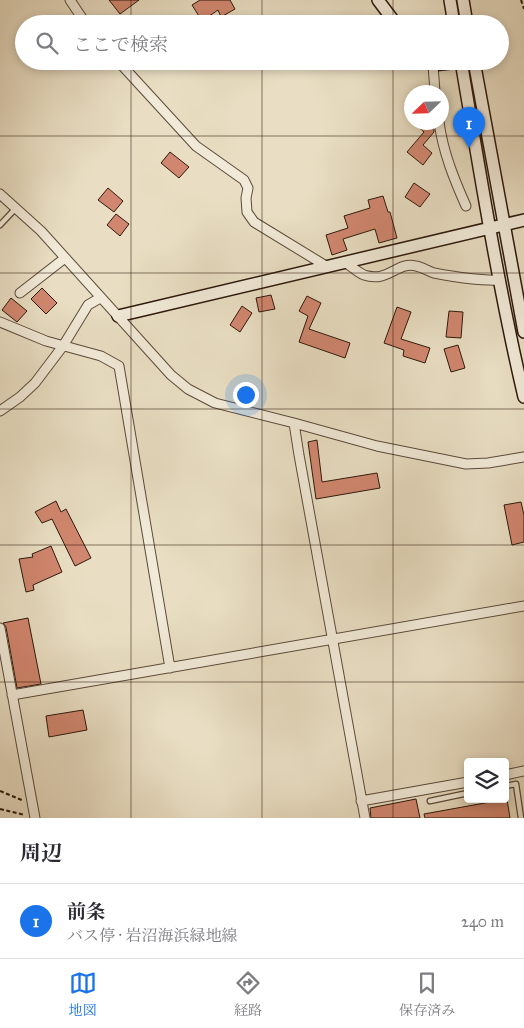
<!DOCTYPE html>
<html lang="ja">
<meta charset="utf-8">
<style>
body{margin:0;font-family:"IM FELL Great Primer","Noto Serif JP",serif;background:#f2f2f3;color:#2b2b33}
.controls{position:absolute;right:15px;bottom:15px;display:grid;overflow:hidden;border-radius:5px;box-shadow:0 2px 8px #0003}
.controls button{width:45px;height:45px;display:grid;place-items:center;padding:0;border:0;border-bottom:1px solid #e1e1e2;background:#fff;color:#2b2b33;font:25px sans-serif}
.compass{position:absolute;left:404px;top:85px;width:45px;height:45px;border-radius:50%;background:#fff;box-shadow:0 2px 8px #0003;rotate:247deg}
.you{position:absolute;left:245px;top:394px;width:18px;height:18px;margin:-12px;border:4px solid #fff;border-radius:50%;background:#1a73e8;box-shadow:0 0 0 8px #1a73e833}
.badge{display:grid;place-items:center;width:32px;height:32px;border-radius:50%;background:#1a73e8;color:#fff;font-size:16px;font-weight:700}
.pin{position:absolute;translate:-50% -41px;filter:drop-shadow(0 1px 2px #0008)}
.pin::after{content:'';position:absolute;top:26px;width:18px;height:15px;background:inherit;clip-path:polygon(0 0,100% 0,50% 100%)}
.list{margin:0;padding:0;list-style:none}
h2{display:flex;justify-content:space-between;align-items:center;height:65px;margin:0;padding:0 20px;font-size:21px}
h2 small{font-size:16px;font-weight:400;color:#7c7c81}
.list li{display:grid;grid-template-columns:32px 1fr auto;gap:15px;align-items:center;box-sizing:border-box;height:75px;padding:0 20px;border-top:1px solid #e1e1e2}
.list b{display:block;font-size:19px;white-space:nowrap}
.list p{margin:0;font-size:16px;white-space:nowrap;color:#7c7c81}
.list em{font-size:16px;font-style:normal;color:#7c7c81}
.icon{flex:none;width:28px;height:28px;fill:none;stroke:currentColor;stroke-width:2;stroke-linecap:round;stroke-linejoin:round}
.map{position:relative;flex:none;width:524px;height:818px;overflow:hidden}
.search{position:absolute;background:#fff;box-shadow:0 2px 8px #0003;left:15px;right:15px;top:15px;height:55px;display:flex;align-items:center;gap:12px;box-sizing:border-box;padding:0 18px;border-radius:28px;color:#7c7c81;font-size:19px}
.sheet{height:140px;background:#fff}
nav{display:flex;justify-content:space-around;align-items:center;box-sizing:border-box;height:70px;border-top:1px solid #e1e1e2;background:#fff;font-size:14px;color:#7c7c81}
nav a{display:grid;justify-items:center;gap:2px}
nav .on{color:#1a73e8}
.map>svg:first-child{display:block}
.building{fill:#d1876f;stroke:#2d180c}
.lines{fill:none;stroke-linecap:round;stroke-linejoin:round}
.lane-casing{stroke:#5c4a3a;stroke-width:7}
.street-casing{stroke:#5c4a3a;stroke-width:11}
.secondary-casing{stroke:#2d180c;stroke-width:14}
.path{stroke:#2d180c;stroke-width:2;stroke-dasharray:4 2.5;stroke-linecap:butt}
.lane{stroke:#f1ead8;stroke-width:4.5}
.street{stroke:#f1ead8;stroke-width:9}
.secondary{stroke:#f1ead8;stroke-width:11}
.grid{fill:none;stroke:#2d180c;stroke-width:1;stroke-opacity:0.55}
</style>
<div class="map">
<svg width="524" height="818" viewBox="0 0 524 818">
<rect width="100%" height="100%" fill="#e9dec3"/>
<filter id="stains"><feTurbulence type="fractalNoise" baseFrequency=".004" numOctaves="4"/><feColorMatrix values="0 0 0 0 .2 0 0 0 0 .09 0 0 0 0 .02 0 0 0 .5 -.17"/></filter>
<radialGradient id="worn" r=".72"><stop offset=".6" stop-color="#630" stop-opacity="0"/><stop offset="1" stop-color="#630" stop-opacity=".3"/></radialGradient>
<path class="building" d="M109,0H139L120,14Z
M200,0H230L235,9L221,17L218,10L202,21L192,5Z
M413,122H427L434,129V132L423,145L432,153L423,165L407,152L424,132Z
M170,152L189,167L179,178L161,163Z
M414,183L430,194L420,207L405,197Z
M108,188L123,201L114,212L98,200Z
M383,196L388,212H390L397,238L379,243L375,229L343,239L347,250L332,255L326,235L348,228L344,216L370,208L368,200Z
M116,214L129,224L120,236L107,225Z
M42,288L57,303L46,314L31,299Z
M271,295L275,309L259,312L256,298Z
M307,296L321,303L309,329L350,343L345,358L299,342L308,316L299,311Z
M11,298L27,311L17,322L2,310Z
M242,306L252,313L240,332L230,325Z
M397,307L411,312L401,339L430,348L425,363L403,356L404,350L384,343Z
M449,311L463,312L461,338L446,337Z
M458,345L465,368L451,372L444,349Z
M317,440L322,482L377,473L380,488L316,499L308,442Z
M56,501L61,512L66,509L91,558L75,566L52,519L42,523L35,512Z
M521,502L524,515V542L512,545L504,505Z
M51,546L62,572L33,585L34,590L26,592L19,559L33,557L32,554Z
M28,618L41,684L17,688L6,627L3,623Z
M83,710L87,730L49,737L46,716Z
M416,799L420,818H371L370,808Z
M507,799L510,818H425L424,814Z"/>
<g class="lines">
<g class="lane-casing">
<path id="lane" d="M0,225L16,208
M505,786L516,784L521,818
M430,801L468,793"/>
</g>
<g class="street-casing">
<path id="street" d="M70,0L86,24
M118,61L196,146L244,180L248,188L246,198L247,212L254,222L326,266
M433,65L435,92
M439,122C443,152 454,179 466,206
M0,194L41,231L171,375L188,389L215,403L294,423L377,446L466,464L488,463L524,457
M345,262C351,266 357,272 364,275C389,283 397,261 416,266C422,267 428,271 434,273C455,277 478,281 500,280
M20,293L65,258
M0,322L46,341L101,356L119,366L170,668
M0,411L20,397L35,383L63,346L88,305L100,298
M294,423L299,455L365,818
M0,628L35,818
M12,695L524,606
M505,775L524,771
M361,801L468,782"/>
</g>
<g class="secondary-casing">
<path id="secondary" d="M378,0L396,24
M450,0L454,24
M463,0L467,24
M426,61L433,65L468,61
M461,61C480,173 498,286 524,397
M474,61L524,332
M118,316L524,220"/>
</g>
<path class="path" d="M521,0L524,9
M0,791L24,801
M0,809L25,815"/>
<use href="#lane" class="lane"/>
<use href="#street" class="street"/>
<use href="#secondary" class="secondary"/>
</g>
<path class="grid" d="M131,0V24M262,0V24M393,0V24M131,61V818M262,61V818M393,61V818M0,136H524M0,273H524M0,409H524M0,545H524M0,682H524"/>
<rect width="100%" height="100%" filter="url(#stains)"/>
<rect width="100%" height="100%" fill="url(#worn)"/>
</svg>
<div class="controls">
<button><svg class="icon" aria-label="layers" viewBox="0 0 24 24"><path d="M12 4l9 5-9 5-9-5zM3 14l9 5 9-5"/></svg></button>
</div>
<svg class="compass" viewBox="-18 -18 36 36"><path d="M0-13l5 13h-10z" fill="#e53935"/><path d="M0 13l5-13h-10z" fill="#7c7c81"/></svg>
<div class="you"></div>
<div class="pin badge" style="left:469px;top:148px">1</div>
<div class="search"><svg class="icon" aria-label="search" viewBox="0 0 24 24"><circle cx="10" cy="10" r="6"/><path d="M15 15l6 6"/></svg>ここで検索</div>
</div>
<section class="sheet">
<h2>周辺<small></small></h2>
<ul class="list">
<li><span class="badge">1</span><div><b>前条</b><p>バス停 · 岩沼海浜緑地線</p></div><em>240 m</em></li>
</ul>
</section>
<nav>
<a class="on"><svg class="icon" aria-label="map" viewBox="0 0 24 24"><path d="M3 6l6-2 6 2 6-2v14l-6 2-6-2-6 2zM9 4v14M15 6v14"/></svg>地図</a>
<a><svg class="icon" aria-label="directions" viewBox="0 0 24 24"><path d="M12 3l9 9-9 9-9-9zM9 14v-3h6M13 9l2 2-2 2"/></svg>経路</a>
<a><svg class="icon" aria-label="saved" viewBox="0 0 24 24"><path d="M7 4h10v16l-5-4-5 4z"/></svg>保存済み</a>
</nav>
